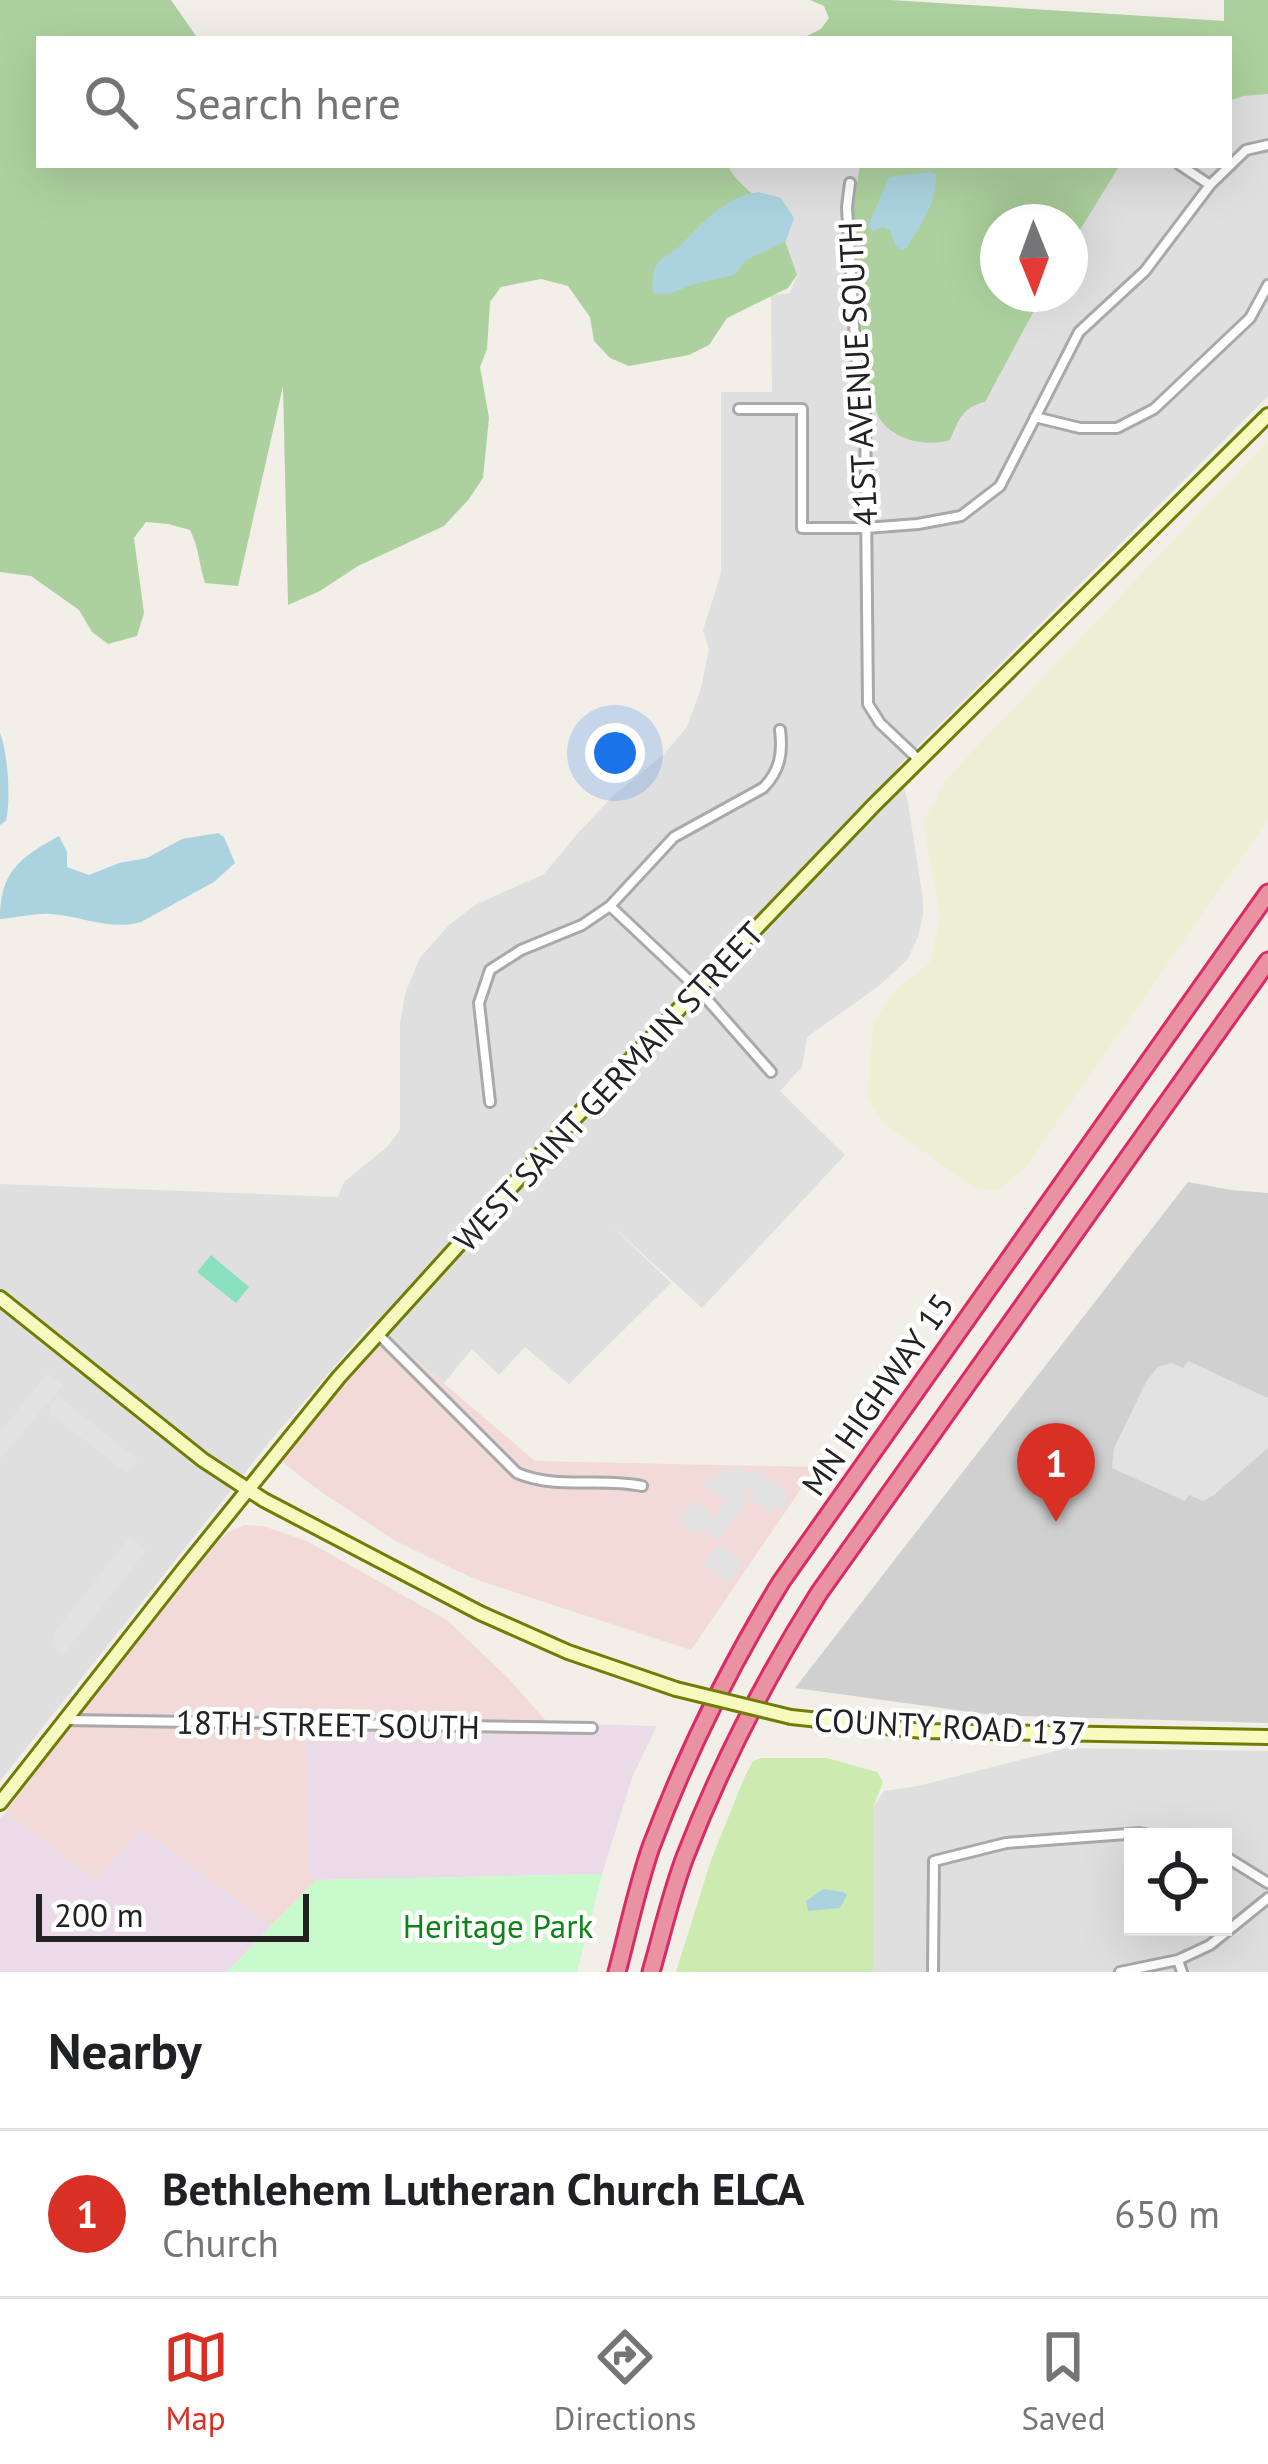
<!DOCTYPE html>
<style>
body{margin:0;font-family:"PT Sans",sans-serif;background:#f2f2f2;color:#202124}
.controls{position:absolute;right:36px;bottom:36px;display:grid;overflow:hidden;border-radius:0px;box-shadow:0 12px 48px #0002}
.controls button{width:108px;height:108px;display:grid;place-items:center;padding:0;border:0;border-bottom:3px solid #e0e0e0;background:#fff;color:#202124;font:60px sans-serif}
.compass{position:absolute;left:980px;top:204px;width:108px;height:108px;border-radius:50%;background:#fff;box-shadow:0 12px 48px #0002;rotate:179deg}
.scale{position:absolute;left:36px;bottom:30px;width:273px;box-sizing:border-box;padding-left:12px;border:6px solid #222;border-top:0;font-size:33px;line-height:42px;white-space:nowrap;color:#222;-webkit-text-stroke:9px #fff;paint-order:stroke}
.you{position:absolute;left:615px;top:753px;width:42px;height:42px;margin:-30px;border:9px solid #fff;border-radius:50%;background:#1a73e8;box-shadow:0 0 0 18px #1a73e833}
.badge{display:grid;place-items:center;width:78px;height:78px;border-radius:50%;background:#d93025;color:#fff;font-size:39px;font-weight:700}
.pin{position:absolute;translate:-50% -99px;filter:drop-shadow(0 3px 6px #0008)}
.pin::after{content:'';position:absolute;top:63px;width:42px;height:36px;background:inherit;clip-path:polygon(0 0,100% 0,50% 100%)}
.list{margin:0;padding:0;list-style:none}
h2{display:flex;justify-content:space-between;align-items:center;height:156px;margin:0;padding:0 48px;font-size:51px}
h2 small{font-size:39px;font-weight:400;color:#757577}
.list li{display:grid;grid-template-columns:78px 1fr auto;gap:36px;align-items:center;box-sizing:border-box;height:168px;padding:0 48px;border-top:3px solid #e0e0e0}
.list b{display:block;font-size:45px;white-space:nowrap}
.list p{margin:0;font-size:39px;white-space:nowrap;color:#757577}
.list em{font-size:39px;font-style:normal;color:#757577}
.icon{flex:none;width:66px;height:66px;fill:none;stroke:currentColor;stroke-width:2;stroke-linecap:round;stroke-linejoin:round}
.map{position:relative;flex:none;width:1268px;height:1972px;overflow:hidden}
.search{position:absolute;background:#fff;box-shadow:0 12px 48px #0002;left:36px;right:36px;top:36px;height:132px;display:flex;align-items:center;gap:30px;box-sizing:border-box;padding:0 42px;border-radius:0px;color:#757577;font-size:45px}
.sheet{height:324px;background:#fff}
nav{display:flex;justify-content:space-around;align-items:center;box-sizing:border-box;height:168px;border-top:3px solid #e0e0e0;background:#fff;font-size:33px;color:#757577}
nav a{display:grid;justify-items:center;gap:6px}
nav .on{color:#d93025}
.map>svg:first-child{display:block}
.residential{fill:#e0dfdf;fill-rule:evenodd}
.commercial{fill:#f2dad9}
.industrial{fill:#ebdbe8}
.religious{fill:#d0d0d0}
.farmland{fill:#eef0d5}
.grass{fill:#cdebb0}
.forest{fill:#add19e}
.park{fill:#c8facc}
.pitch{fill:#88e0be}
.parking{fill:#e2e2e2}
.water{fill:#aad3df}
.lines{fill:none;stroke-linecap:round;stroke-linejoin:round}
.street-casing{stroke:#a9a9a9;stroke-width:14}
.secondary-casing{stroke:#707d05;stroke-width:18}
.highway-casing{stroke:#dc2a67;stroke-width:21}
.street{stroke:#fff;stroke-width:8}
.secondary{stroke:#f7fabf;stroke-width:12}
.highway{stroke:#e892a2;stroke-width:15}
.secondary-bridge-casing{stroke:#707d05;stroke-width:18;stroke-linecap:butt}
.secondary-bridge{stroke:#f7fabf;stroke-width:12}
.labels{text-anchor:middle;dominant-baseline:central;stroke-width:9;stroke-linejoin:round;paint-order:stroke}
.street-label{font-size:33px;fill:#222;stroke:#fff}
.park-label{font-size:33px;fill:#0c8416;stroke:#fff}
</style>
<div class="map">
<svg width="1268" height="1972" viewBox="0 0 1268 1972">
<rect width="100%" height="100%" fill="#f2efe9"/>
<path class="residential" d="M1224,0H1268V396L898,766L908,802L923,900V915L918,937L907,960L880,985L807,1037L802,1067L780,1091L845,1155L702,1308L610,1224L671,1283L569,1384L525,1347L499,1375L472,1349L444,1383L372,1323L270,1441L0,1781V1184L338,1197L344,1182L387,1147L400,1130V1023L406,991L420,958L448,926L475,905L544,874L578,833L613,796L663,755L687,727L701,688L709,649L703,630L721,573V392H772L771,295L790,293L797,275L756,197L733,175L727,165H1229V39H801L821,29L829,18L824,6L893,1L1224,21ZM998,222H1070V294H998Z
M1067,1748L1268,1751V1972H873V1808L884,1791L918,1786ZM1133,1837H1223V1927H1133Z"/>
<path class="commercial" d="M384,1332L535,1461L816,1467L691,1650L480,1581L453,1569L394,1540L324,1494L278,1459Z
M244,1525L263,1526L307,1541L447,1620L509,1679L548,1723L307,1718L309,1874L316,1880L271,1926L141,1829L96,1881L6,1812L78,1714L212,1548L227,1533Z"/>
<path class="industrial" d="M306,1718L657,1726L633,1775L602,1874L316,1880L309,1875Z
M6,1812L96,1881L141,1829L271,1926L227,1972H0V1820Z"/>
<path class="religious" d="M1188,1182L1231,1190L1268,1193V1723L993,1715L795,1688Z"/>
<path class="farmland" d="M1268,441V820L1026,1167L997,1191L974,1188L883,1123L867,1097L873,1025L894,990L930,963L940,917L923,822L946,779Z"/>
<path class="grass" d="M761,1758H827L877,1772L883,1782L873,1808V1972H676L711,1860L745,1776L753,1761Z"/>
<path class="forest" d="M0,0H171L198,39H39V165H727C738,186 761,197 774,218C784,235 790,256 797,275L788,288L727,318L709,345L689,355L629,366L610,358L594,341L590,317L568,286L541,279L501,287L490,302L487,349L480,367L489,418L483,478L469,499L444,526L358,566L320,591L288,605L283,386L238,586L205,583C199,564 199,548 190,530L168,524L146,522L134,538L144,613L137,636L108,644L92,632L79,610L31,576L0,572Z
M810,0H891L1224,21V0H1268V94L1243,96L1229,101V39H801L821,29L829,18L824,6Z
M860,165H1120L1070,246V222H998V294H1043L985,402C962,407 959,420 950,440C928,447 897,441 882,422C865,398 860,307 859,276C858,257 852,239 853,220C854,202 857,183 860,165Z"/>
<path class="park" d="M602,1874L577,1972H227L316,1880Z"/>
<path class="pitch" d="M211,1255L249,1287L236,1303L197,1272Z"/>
<path class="parking" d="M1188,1361L1268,1398V1448L1214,1495L1203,1501L1189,1495L1185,1501L1112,1468L1114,1448L1147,1380L1158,1367L1172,1363L1183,1368Z
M48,1373L63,1385L0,1459V1432Z
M58,1396L138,1460L127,1473L48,1412Z
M746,1468V1476L754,1470L789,1494L784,1500L788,1503L782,1509L776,1506L772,1513L750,1498L754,1491L744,1490L743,1494L748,1499L718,1540L700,1528L695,1534L678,1522L693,1501L715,1517L726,1501L704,1485L708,1479L721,1477L722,1469Z
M130,1537L146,1551L62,1656L57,1652L51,1641L55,1632Z
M717,1544L743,1562L739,1568L741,1570L729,1582L703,1564Z"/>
<path class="water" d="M930,172L936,174C937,205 921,222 907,248L901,250L895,245L890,230L883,227L873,231L868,226L889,177Z
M758,192L781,198L794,218L786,241L746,260L734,275L694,284L669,294L653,293C652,284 652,272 657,264C662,257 674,252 680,246C703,223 724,197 758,192Z
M0,733C8,753 11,800 6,821L0,825Z
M218,833L224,837L235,863L214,882L141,922C110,931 81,916 51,914C35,913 16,918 0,919C0,872 19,858 59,836L67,852V867L89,875L119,863L147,858L182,839Z
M823,1889L844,1892L847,1895L840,1908L808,1911L806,1901Z"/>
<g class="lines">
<g class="street-casing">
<path id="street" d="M1180,165L1210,185
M850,183L847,207L856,357L865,404L868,704L880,723L918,759
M739,409H802V528H866L918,524L961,516L1000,486L1079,332L1145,271L1210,185L1246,150L1268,145
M1035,417L1080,428H1117L1154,409L1250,318L1268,285
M610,906L697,988L771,1072
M490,1102L479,1003L490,970L521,950L582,925L610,906L674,837L763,788C780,771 783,753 780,730
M379,1335L517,1473C557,1490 600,1477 642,1486
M65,1720L592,1728
M1223,1855L1268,1883
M1178,1960L1182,1972
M933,1972L934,1861L1006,1843L1140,1833L1159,1837
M1120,1972L1178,1960L1210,1945L1268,1898"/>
</g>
<g class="secondary-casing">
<path id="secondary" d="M0,1298L203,1460L264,1500L480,1613L568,1652L676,1689
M791,1717L923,1731L1268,1737
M0,1803L183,1570L339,1377L549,1145L874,805L1268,415"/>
</g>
<g class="highway-casing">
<path id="highway" d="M617,1972C628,1931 637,1887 651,1847C686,1754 729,1667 781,1582L1268,893
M651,1972C662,1934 671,1894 685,1857C721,1764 766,1677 819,1593L1268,961"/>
</g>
<use href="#street" class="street"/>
<use href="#secondary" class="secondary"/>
<use href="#highway" class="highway"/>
<g class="secondary-bridge-casing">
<path id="secondary-bridge" d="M676,1689L791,1717"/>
</g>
<use href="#secondary-bridge" class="secondary-bridge"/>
</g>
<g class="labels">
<g class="street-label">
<text transform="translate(857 374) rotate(-93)">41ST AVENUE SOUTH</text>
<text transform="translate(608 1086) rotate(-47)">WEST SAINT GERMAIN STREET</text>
<text transform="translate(877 1394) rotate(-55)">MN HIGHWAY 15</text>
<text transform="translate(328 1724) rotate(1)">18TH STREET SOUTH</text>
<text transform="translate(950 1726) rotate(3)">COUNTY ROAD 137</text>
</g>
<g class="park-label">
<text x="498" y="1925">Heritage Park</text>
</g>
</g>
</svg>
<div class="controls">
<button><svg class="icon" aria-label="locate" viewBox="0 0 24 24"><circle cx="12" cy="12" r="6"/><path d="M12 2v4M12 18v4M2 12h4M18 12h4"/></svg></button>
</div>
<svg class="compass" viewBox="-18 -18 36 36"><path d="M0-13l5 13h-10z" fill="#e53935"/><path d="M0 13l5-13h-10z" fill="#757577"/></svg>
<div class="scale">200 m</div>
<div class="you"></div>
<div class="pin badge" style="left:1056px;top:1522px">1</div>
<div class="search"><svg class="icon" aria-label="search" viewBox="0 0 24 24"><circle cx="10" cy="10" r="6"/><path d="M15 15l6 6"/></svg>Search here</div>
</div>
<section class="sheet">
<h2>Nearby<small></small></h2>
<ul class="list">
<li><span class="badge">1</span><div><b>Bethlehem Lutheran Church ELCA</b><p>Church</p></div><em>650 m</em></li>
</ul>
</section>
<nav>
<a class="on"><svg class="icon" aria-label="map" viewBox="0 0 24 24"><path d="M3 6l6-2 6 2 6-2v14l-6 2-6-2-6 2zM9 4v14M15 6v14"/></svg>Map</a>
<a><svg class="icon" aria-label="directions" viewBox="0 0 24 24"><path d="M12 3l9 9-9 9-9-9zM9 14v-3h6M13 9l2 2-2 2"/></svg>Directions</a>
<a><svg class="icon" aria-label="saved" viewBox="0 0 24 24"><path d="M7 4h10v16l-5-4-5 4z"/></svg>Saved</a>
</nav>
